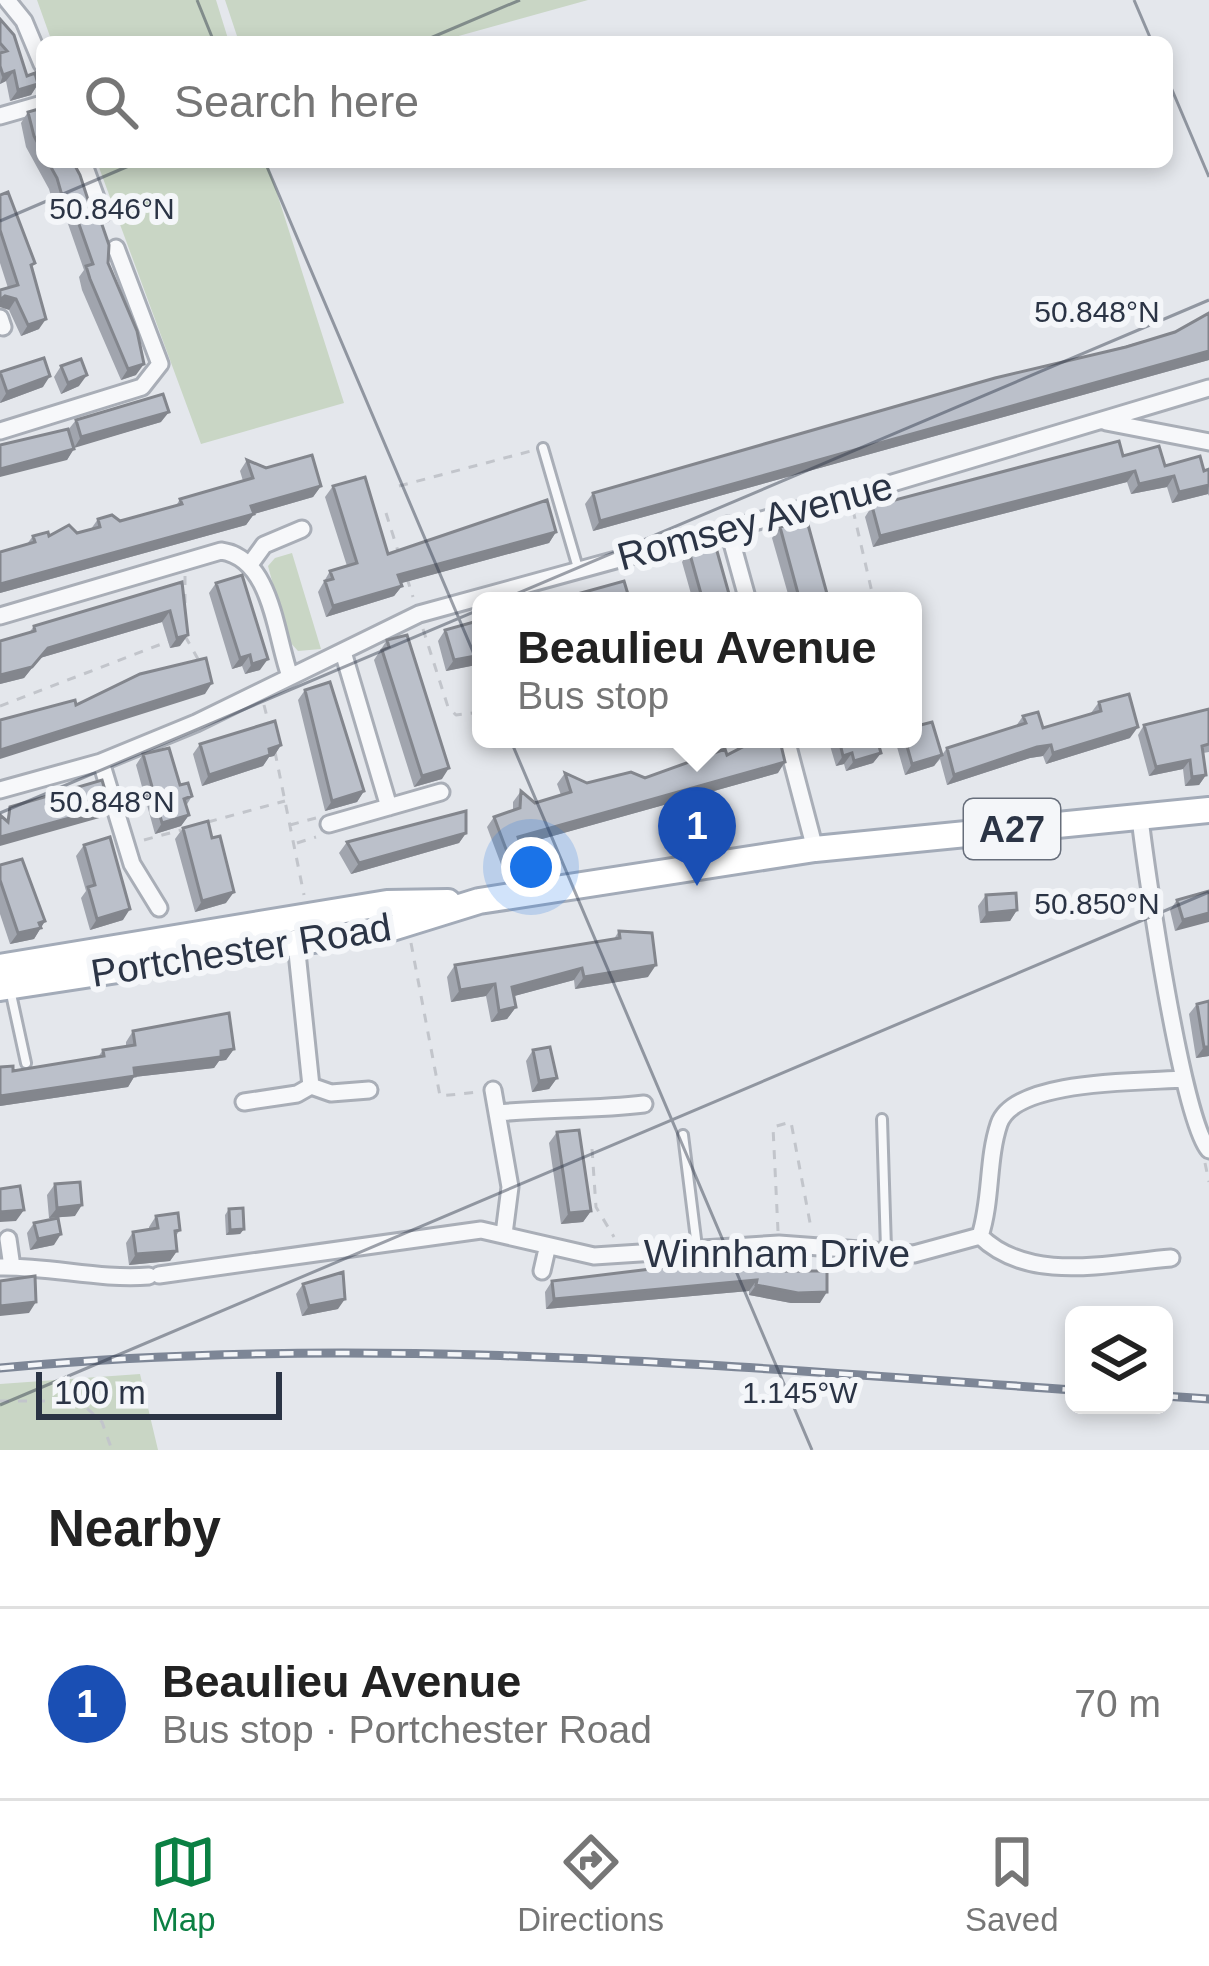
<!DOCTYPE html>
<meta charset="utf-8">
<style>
body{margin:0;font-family:Helvetica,sans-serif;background:#f2f2f2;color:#222}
.controls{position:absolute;right:36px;bottom:36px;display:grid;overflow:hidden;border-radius:18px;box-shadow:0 6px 18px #0003}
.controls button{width:108px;height:108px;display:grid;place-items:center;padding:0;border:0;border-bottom:3px solid #e0e0e0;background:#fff;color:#222;font:60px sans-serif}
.scale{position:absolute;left:36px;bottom:30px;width:246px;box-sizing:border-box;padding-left:12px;border:6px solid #2b3445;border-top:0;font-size:33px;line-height:42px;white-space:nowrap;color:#2b3445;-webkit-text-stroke:9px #f4f6f9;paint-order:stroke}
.you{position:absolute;left:531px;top:867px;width:42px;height:42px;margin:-30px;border:9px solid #fff;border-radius:50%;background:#1a73e8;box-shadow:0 0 0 18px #1a73e833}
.badge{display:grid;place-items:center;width:78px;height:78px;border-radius:50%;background:#0b8043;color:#fff;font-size:39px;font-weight:700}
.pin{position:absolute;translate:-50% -99px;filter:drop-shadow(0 3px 6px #0008)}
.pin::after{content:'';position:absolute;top:63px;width:42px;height:36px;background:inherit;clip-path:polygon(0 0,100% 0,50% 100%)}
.popup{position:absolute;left:472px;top:592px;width:450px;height:156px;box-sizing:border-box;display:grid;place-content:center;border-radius:18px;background:#fff;filter:drop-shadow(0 3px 9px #0005);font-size:39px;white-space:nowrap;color:#767676}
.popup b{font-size:45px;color:#222}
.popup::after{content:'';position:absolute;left:50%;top:100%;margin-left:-24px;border:24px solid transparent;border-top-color:#fff}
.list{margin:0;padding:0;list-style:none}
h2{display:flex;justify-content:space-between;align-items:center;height:156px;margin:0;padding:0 48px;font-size:51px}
h2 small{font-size:39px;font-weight:400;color:#767676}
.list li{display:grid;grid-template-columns:78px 1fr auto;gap:36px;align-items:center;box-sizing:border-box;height:192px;padding:0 48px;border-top:3px solid #e0e0e0}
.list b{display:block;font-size:45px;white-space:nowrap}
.list p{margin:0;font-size:39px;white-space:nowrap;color:#767676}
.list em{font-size:39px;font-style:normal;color:#767676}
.icon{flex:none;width:66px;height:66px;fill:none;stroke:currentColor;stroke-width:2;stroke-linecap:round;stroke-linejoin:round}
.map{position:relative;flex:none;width:1209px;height:1450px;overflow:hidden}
.search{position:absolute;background:#fff;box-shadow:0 6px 18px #0003;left:36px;right:36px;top:36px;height:132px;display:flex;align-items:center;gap:30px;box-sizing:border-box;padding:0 42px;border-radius:18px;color:#767676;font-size:45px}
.sheet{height:348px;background:#fff}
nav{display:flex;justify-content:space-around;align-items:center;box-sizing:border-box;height:168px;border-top:3px solid #e0e0e0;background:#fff;font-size:33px;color:#767676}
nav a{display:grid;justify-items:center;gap:6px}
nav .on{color:#0b8043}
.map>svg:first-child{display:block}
.green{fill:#c9d6c5}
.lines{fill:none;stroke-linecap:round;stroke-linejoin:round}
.service-casing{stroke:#a9aeb7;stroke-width:14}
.minor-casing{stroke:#a9aeb7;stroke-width:21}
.primary-casing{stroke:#a3abb8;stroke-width:30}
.path{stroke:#c2c5cb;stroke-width:3;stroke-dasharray:9 9;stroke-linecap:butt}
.service{stroke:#f7f8fa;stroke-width:8}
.minor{stroke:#f7f8fa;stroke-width:15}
.primary{stroke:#fff;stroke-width:24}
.rail-casing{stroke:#7d8696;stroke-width:9}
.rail{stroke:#f4f6f9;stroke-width:4.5;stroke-dasharray:14;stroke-linecap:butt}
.wall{fill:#a1a5ae}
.shaded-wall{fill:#83868d}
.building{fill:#bbc0ca;stroke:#83868d;stroke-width:3}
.ticks{fill:none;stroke:#2b3445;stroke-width:3;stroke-opacity:0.45}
.labels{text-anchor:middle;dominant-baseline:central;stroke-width:12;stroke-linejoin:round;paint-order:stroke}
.shield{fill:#f4f6f9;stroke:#676e7b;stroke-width:3}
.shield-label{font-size:36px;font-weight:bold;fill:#2b3445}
.street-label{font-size:39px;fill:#2b3445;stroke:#f4f6f9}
.ticks-label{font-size:30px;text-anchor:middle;fill:#2b3445;stroke:#f4f6f9;stroke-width:12;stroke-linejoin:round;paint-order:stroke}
</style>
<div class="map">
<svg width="1209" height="1450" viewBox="0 0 1209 1450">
<rect width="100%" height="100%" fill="#e4e7ec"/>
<path class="green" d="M37,0H216L229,42H52Z
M225,0H588L437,42H239Z
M97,162H267L344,403L201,444Z
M292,553L321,649L298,651L288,640L268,566L275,558Z
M140,1374L158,1450H0V1384Z"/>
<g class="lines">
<g class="service-casing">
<path id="service" d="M543,448L578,568
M11,994L26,1063
M882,1119L886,1249
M683,1135L697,1247"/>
</g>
<g class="minor-casing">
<path id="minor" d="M7,0L24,21L42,64
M0,116L42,104
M83,162L102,214
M0,318L3,327
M1106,422L1209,442
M0,431L142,387L160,364L116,248
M727,525L748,601
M251,563L264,545L302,529
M0,616L221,551C272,558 275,635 290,676
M343,652L389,807
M786,739L815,849
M101,762L132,864L159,908
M0,790L101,762L196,723L419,614L849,496L1209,388
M1140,818C1146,871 1182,1120 1209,1150
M329,824L441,792
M296,943L311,1086L331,1093L369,1090
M493,1090L510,1187L504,1234
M244,1102L297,1094L311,1086
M498,1113C547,1108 594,1110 644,1104
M980,1236C1029,1284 1109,1263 1171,1258
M8,1239L12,1267
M0,1267C51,1266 99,1280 149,1276
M542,1271L547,1249
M159,1275L481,1230L594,1256L779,1244L914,1254L980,1236C992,1199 987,1160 999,1124C1014,1079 1142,1082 1184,1079"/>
</g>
<g class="primary-casing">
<path id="primary" d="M0,967L387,903L448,902
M0,988L392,928L479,901L815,849L1209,810"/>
</g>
<path class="path" d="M399,486L531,451
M853,510L874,601
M386,513L398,551
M185,576V614
M407,578L413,597
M423,629L448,707L456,715L481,712
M185,636L198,659
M264,705L269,725
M0,706L172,640
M275,752L304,895
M208,822L285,801
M290,825L316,818
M144,840L181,830
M297,843L316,837
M411,943L440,1096L478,1092
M592,1149L596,1207L614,1237
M1205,1163L1209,1182
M778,1231L773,1127L791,1122L811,1228
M0,1401H79L102,1422L112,1450"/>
<use href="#service" class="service"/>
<use href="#minor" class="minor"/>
<use href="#primary" class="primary"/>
<g class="rail-casing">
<path id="rail" d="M0,1368C359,1334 715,1365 1074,1390
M1164,1396L1209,1399"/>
</g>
<use href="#rail" class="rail"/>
</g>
<path class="wall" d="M0,19L27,76L38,84L31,95L10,101L6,81L0,84Z
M42,108V162H73L108,263L136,375L121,380L82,290L79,277L84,270L67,221L59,224L49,189L26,147L21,123L28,112Z
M0,195L32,268L39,329L21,336L9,310L8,288L0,263Z
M1175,332L1209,360L593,531L585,504L593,493Z
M61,366L79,386L61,394L54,377Z
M0,372L43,387L0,403Z
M76,420L161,422L74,447L67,460L68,430Z
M1123,456L1165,466L1204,471L1209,469V496L1208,494L1172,503L1167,487L1131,494L1127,482L873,547L865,517L872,506Z
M247,460L321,486L313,497L254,514L246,525L0,593V552L27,544L33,536L77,533L91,529L98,519L120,521L176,506L180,499L243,481L240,471Z
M333,486L388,554L556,532L549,543L401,583L402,586L394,596L326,617L318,592L330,571L347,566L325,497Z
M780,527L829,601H790L772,538Z
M689,551L731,601H693L682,562Z
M182,582L180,646L170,648L162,622L40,658L24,678L0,684V641L29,633L34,626Z
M216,583L260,670L245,674L242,666L232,669L209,593Z
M445,630L481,664L446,671L438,641Z
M387,640L442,779L414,787L374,660Z
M305,690L364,791L357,802L325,811L298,700Z
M1099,702L1130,738L1046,764L1043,756L1030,758L947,785L940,759L934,766L905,775L895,740L913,739L942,755L947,748L1016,726L1023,716L1043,728L1091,713Z
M1209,709V752L1203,753L1206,775L1199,785L1185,786L1183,769L1149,776L1138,735L1144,725Z
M828,739H877L881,753L873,763L846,771L844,764L836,766Z
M200,744L281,745L274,756L269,757L263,766L202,786L193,754Z
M143,754L192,796L186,806L189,815L181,826L155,834L136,765Z
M727,755L778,773L520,845L523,852L515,863L502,867L487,827L494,817L513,810V802L521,791L535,803L561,795L557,784L565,773L587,783L645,778Z
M183,828L212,838L226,903L195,912L175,839Z
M466,833L459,843L351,874L339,853L347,842Z
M84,845L123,920L90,930L81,898L86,891L76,856Z
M0,865L45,921L34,939L10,944L0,914Z
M1209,891L1175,931L1170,910L1177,900Z
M986,895L1017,910L1010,921L980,923L978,906Z
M619,931L648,977L575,989L574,980L514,996L516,1007L507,1019L491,1022L486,996L451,1002L447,977L455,965L614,939Z
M1209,1001V1056L1196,1058L1189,1014L1197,1004Z
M133,1031L234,1049L226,1060L219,1061L214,1068L134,1077L128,1087L0,1106V1067L13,1071L98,1057L103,1050L126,1046V1042Z
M533,1050L557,1078L549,1089L532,1092L526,1061Z
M557,1132L591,1211L583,1222L561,1224L549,1143Z
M55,1184L75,1216L49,1218L47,1195Z
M229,1209L244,1229L240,1234L226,1235L225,1215Z
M156,1216L180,1230L175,1237L177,1251L170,1261L129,1265L126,1243L133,1232L149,1230V1227Z
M34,1223L54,1245L30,1250L27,1233Z
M783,1271L820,1303H791L749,1295V1291L546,1309L545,1292L552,1281Z
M303,1284L338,1309L302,1316L296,1294Z"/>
<path class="shaded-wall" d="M14,71L6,81L0,84L3,75Z
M38,84L31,95L10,101L18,90Z
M74,210L67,221L59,224L67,213Z
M5,296L16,299L9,310L0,307V300Z
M46,319L39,329L21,336L28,325Z
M1209,351V360L593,531L600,521Z
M144,364L136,375L121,380L128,369Z
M87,375L79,386L61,394L68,383Z
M50,376L43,387L0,403L7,392Z
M169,412L161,422L74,448L81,437Z
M74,449L67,460L0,477V469Z
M1135,471L1127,482L873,547L880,536Z
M1174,476L1167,487L1131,494L1139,484Z
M1209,485L1208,494L1172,503L1179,492Z
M321,486L313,497L244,517L251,506Z
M254,514L246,525L0,593V584Z
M556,532L549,543L391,586L398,575Z
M402,586L394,596L326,617L333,606Z
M170,611L162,622L40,658L24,678L0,684V675L48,648Z
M188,635L180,646L170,648L177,638Z
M250,655L242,666L232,669L240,658Z
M481,655V664L446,671L454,660Z
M268,659L260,670L245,674L252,664Z
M212,683L205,694L0,759V750Z
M1138,727L1130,738L1046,764L1053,753Z
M281,745L274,756L269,757L263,766L202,786L209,775L269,749Z
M1051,745L1043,756L1030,758L947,785L954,775L1037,747Z
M852,753L844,764L836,766L843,756Z
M881,753L873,763L846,771L854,761Z
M942,755L934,766L905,775L912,764Z
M1190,760L1183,769L1149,776L1156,767Z
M785,762L778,773L510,848L518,837Z
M449,768L442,779L414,787L422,776Z
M1206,775L1199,785L1185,786L1192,777Z
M364,791L357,802L325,811L332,801Z
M110,807L103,817L0,846V837Z
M189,815L181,826L155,834L162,823Z
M466,833L459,843L351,874L359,863Z
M523,852L515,863L502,867L509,857Z
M234,892L226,903L195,912L202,901Z
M130,909L123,920L90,930L97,919Z
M1017,910L1010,921L980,923L987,913Z
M1209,913V922L1175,931L1183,920Z
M45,921L34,939L10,944L18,933Z
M656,965L648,977L575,989L584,977Z
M582,968L574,980L503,999L512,987Z
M495,984L486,996L451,1002L460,990Z
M516,1007L507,1019L491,1022L499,1011Z
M1204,1047H1209V1056L1196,1058Z
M234,1049L226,1060L219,1061L214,1068L134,1077L128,1087L0,1106V1096Z
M557,1078L549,1089L532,1092L539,1081Z
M82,1205L75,1216L49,1218L57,1208Z
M24,1210L16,1221L0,1222V1212Z
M591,1211L583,1222L561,1224L569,1213Z
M244,1229L240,1234L226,1235L230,1230Z
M61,1234L54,1245L30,1250L38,1239Z
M177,1251L170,1261L129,1265L136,1254Z
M757,1280L749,1291L546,1309L554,1299Z
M756,1285L827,1292L820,1303H791L749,1295Z
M345,1299L338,1309L302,1316L309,1306Z
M36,1302L29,1313L0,1316V1306Z"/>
<path class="building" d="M0,19L14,35L27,76L35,73L38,84L18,90L14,71L3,75L0,66V53L7,51L0,43Z
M42,108V151L34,136L28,112Z
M48,162H73L80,175L93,215L98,213L109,245L108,263L137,331L144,364L128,369L90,279L86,266L93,264L74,210L67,213L57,178Z
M8,192L35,263L31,265L46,319L28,325L16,299L5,296L0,300V290L18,285L0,230V195Z
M1209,313V351L600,521L593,493L995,378L1126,347L1175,332Z
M44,358L50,376L7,392L0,372Z
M81,359L87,375L68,383L61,366Z
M163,394L169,412L81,437L76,420Z
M68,429L74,449L0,469V445Z
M1119,441L1123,456L1159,446L1165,466L1200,456L1204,471L1209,469V485L1179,492L1174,476L1139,484L1135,471L880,536L872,506Z
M312,455L321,486L251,506L254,514L0,584V552L35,542L33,536L48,532L49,536L69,525L77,533L100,527L98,519L112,515L120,521L182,504L180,499L253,478L247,460L266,468Z
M365,477L388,554L547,500L556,532L398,575L402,586L333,606L325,581L333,579L330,571L357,563L333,486Z
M807,521L829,601H800L780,527Z
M715,544L731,601H703L689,551Z
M242,575L268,659L252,664L250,655L240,658L216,583Z
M624,581L630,601H552Z
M182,582L188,635L177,638L170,611L48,648L32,667L0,675V641L35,631L34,626Z
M481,620V655L454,660L445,630Z
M407,635L449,768L422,776L382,650L389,647L387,640Z
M206,658L212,683L0,750V720L75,700L76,705L140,674Z
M330,682L364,791L332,801L305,690Z
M1129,694L1138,727L1053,753L1051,745L1037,747L954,775L947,748L1026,723L1023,716L1038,712L1043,728L1101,711L1099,702Z
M1209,709V744L1202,746L1206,775L1192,777L1190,760L1156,767L1144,725Z
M275,721L281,745L269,749L270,755L209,775L200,744Z
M932,722L942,755L912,764L905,739H913V727Z
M758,739H773L780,741L785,762L518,837L523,852L509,857L494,817L520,808L521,791L535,803L571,792L565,773L587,783L631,772L645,778L725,749L727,755Z
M839,739H877L881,753L854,761L852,753L843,756Z
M169,748L180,785L188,783L192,796L184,799L189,815L162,823L143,754Z
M102,780L110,807L0,837V815L8,822L10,807Z
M466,811V833L359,863L347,842Z
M208,821L212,838L220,836L234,892L202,901L183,828Z
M110,837L130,909L97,919L88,887L95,885L84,845Z
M22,859L45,921L39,923L41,928L18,933L0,880V865Z
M1209,891V913L1183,920L1177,900Z
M1016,893L1017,910L987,913L986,895Z
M619,931L652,933L656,965L584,977L582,968L512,987L516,1007L499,1011L495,984L460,990L455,965L620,938Z
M1209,1001V1047H1204L1197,1004Z
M229,1013L234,1049L221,1051V1057L134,1068L135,1076L0,1096V1067L13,1066V1071L104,1056L103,1050L135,1045L133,1031Z
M550,1047L557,1078L539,1081L533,1050Z
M579,1130L591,1211L569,1213L557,1132Z
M80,1182L82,1205L57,1208L55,1184Z
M20,1186L24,1210L0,1212V1189Z
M243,1208L244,1229L230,1230L229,1209Z
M178,1213L180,1230L175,1231L177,1251L136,1254L133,1232L158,1228L156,1216Z
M58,1218L61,1234L38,1239L34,1223Z
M733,1259L784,1264L783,1271H827V1292L798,1293L756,1285L757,1280L554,1299L552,1281Z
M343,1272L345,1299L309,1306L303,1284Z
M35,1276L36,1302L0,1306V1281Z"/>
<path class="ticks" d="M197,0L214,42M1134,0L1152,42M421,42L520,0M1167,78L1209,177M265,162L812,1450M0,221L138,162M0,813L1209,300M0,1405L1209,892"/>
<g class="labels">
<rect class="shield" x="964" y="799" width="96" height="60" rx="9"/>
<g class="shield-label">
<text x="1012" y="829">A27</text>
</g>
<g class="street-label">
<text transform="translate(755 521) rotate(-15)">Romsey Avenue</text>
<text transform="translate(241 950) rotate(-9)">Portchester Road</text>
<text x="777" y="1253">Winnham Drive</text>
</g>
</g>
<g class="ticks-label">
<text x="112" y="219">50.846°N</text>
<text x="1097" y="322">50.848°N</text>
<text x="112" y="812">50.848°N</text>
<text x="1097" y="914">50.850°N</text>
<text x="800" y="1403">1.145°W</text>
</g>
</svg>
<div class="controls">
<button><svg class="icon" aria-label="layers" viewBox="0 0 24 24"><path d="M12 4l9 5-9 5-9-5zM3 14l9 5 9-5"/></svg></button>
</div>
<div class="scale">100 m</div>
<div class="you"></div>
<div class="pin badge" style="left:697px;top:886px;background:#1a4fb4">1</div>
<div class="popup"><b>Beaulieu Avenue</b>Bus stop</div>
<div class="search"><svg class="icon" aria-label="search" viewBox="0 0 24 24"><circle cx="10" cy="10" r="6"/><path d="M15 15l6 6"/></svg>Search here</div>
</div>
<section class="sheet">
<h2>Nearby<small></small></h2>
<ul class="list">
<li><span class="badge" style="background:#1a4fb4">1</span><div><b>Beaulieu Avenue</b><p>Bus stop · Portchester Road</p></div><em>70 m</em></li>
</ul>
</section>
<nav>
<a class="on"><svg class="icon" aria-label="map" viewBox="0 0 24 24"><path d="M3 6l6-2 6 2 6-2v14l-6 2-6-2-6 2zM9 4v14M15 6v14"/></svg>Map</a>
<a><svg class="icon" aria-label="directions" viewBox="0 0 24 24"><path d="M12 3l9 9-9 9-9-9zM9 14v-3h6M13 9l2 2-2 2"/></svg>Directions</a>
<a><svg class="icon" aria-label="saved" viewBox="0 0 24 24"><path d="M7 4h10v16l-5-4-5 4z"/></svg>Saved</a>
</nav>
